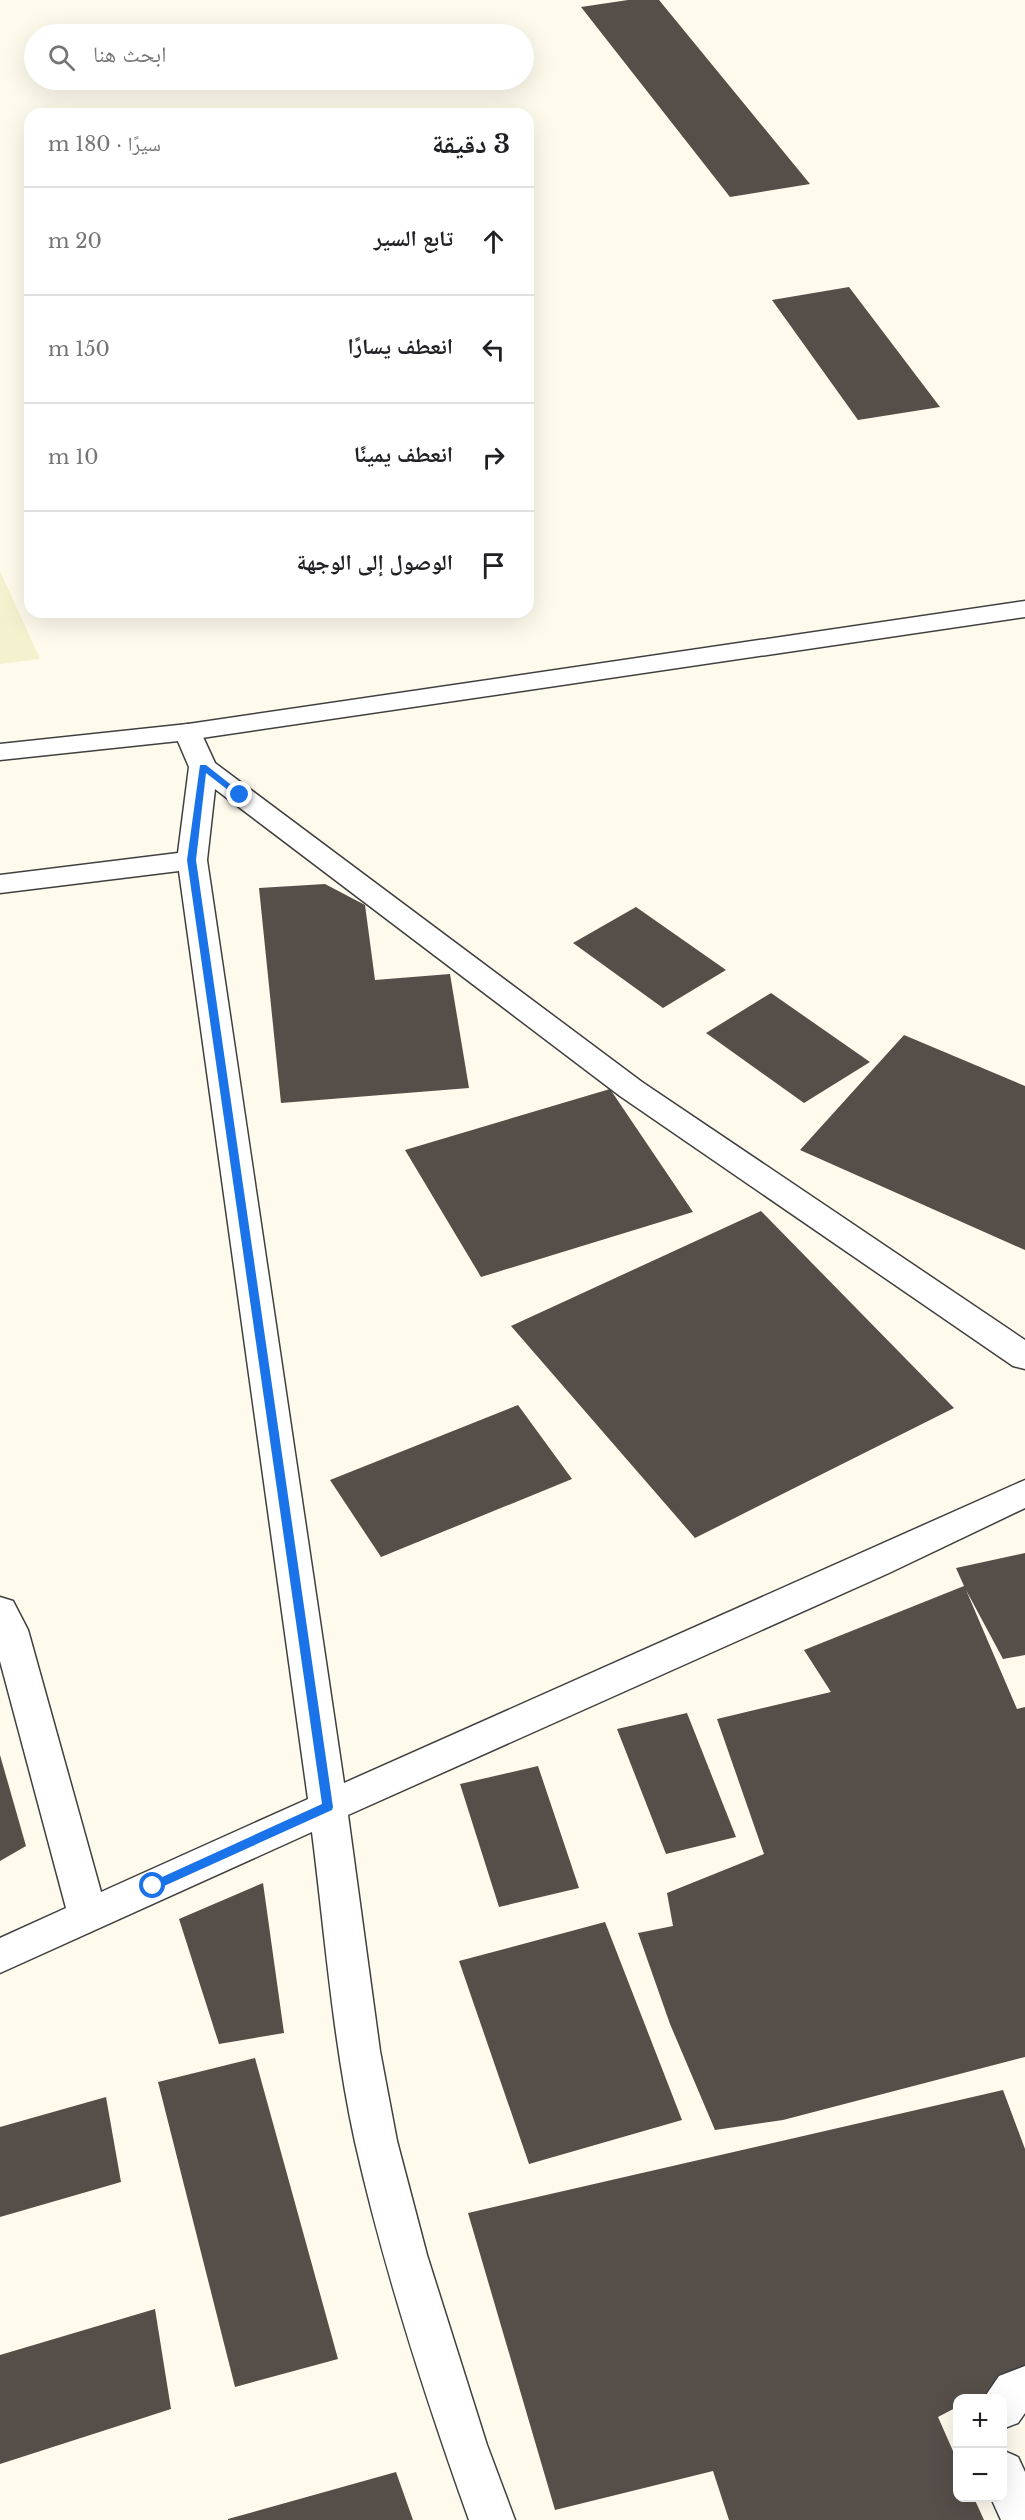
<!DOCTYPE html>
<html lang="ar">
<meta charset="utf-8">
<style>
body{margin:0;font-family:"Libre Baskerville","Noto Naskh Arabic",serif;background:#f2f2f2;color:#202124;direction:rtl}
.controls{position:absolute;right:18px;bottom:18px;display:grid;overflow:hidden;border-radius:12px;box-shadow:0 6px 24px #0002}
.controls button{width:54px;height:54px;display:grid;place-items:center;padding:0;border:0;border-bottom:2px solid #e0e0e0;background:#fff;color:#202124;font:30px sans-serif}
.stop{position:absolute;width:18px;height:18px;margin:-14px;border:4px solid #1a73e8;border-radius:50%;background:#fff}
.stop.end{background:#1a73e8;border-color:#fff;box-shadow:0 2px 6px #0008}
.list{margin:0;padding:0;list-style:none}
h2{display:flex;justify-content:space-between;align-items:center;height:78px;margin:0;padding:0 24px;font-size:26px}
h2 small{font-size:20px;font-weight:400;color:#757577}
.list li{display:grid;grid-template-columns:39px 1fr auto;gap:18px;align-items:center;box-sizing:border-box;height:108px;padding:0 24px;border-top:2px solid #e0e0e0}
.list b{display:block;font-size:22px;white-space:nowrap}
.list em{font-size:20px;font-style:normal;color:#757577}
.icon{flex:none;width:33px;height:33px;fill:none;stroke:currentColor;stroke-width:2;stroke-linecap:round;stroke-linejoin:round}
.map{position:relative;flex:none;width:1025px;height:2520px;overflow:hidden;direction:ltr}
.search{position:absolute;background:#fff;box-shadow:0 6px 24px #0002;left:24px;top:24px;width:510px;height:66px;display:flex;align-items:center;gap:15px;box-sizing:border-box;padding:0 21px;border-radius:33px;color:#757577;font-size:22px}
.panel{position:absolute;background:#fff;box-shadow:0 6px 24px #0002;left:24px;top:108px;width:510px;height:510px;border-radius:18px;direction:rtl}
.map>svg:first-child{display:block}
.farmland{fill:#f3f1ce}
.building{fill:#554e49}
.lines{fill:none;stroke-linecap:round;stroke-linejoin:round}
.minor-casing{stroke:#404040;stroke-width:3}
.tertiary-casing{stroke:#404040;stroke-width:3}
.minor{fill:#fff;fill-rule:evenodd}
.tertiary{fill:#fff;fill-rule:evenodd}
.route{fill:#1a73e8}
</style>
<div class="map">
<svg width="1025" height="2520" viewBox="0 0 1025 2520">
<rect width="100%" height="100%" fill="#fefbed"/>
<path class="farmland" d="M0,571L40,659L0,664Z"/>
<path class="building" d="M628,0H659L810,184L730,197L581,7Z
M849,287L940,407L858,420L772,300Z
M325,884L365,905L375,980L450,974L469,1088L281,1103L259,888Z
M636,907L726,970L663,1008L573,943Z
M771,993L870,1062L804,1103L706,1033Z
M904,1035L1025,1086V1250L800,1150Z
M610,1089L693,1212L481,1277L405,1150Z
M761,1211L954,1408L695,1538L511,1326Z
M518,1405L572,1479L381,1557L330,1480Z
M1025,1553V1655L1003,1659L966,1590L1017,1709L1025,1707V2057L783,2120L715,2130L670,2024L638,1933L673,1926L667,1893L764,1854L717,1719L831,1692L804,1650L964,1586L956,1568Z
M687,1713L736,1837L666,1854L617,1729Z
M0,1755L26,1846L0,1861Z
M538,1766L579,1888L499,1907L460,1784Z
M263,1883L284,2033L219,2044L179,1919Z
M605,1922L682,2120L529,2164L459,1961Z
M255,2058L338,2359L235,2387L158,2082Z
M1003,2090L1025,2149V2376L977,2398H957V2407L938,2417L957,2460V2498H974L984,2520H729L713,2471L555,2510L468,2213Z
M106,2097L121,2182L0,2217V2127Z
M155,2309L171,2409L0,2464V2355Z
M396,2472L413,2520H228V2519Z"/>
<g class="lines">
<g class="minor-casing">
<path id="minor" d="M188,724L198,726L215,763L642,1082L1025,1340V1369L1013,1366L620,1096L215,789L207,860L344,1783L1025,1480V1508L889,1573L348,1815L380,2051L397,2141L427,2255L487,2445L515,2520H469C425,2397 384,2270 355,2142C333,2041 325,1935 312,1832L0,1973V1938L66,1908L0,1661V1597L13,1601L28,1630L101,1892L308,1799L179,871L0,893V875L178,853L189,767L174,732L178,726Z
M1025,2366V2413L1018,2423L1002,2429V2398H984L999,2376Z
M1002,2450L1018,2457L1025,2472V2520H1001L991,2498H1002Z"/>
</g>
<g class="tertiary-casing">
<path id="tertiary" d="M1025,601V617L188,740L0,760V744L188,724Z"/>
</g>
<use href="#minor" class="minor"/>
<use href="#tertiary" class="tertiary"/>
</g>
<path class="route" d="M200,765H206L244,795L237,797L206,773L196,860L333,1807L332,1810L153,1891L149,1890V1883L322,1804L187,860Z"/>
</svg>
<div class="controls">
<button>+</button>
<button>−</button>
</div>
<div class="stop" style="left:153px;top:1886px"></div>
<div class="stop end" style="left:240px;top:795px"></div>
<div class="search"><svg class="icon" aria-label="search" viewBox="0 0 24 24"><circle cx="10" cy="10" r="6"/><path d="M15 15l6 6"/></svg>ابحث هنا</div>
<section class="panel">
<h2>3 دقيقة<small>سيرًا · 180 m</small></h2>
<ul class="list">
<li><svg class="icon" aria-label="ahead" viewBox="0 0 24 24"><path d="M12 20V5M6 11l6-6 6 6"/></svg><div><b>تابع السير</b></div><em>20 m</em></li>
<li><svg class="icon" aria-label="left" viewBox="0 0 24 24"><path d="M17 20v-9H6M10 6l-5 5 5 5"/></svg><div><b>انعطف يسارًا</b></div><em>150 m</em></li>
<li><svg class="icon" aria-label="right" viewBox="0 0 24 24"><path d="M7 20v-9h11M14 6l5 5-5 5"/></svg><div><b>انعطف يمينًا</b></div><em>10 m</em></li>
<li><svg class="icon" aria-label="arrive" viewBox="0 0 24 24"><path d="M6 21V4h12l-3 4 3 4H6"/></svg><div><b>الوصول إلى الوجهة</b></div></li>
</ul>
</section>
</div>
